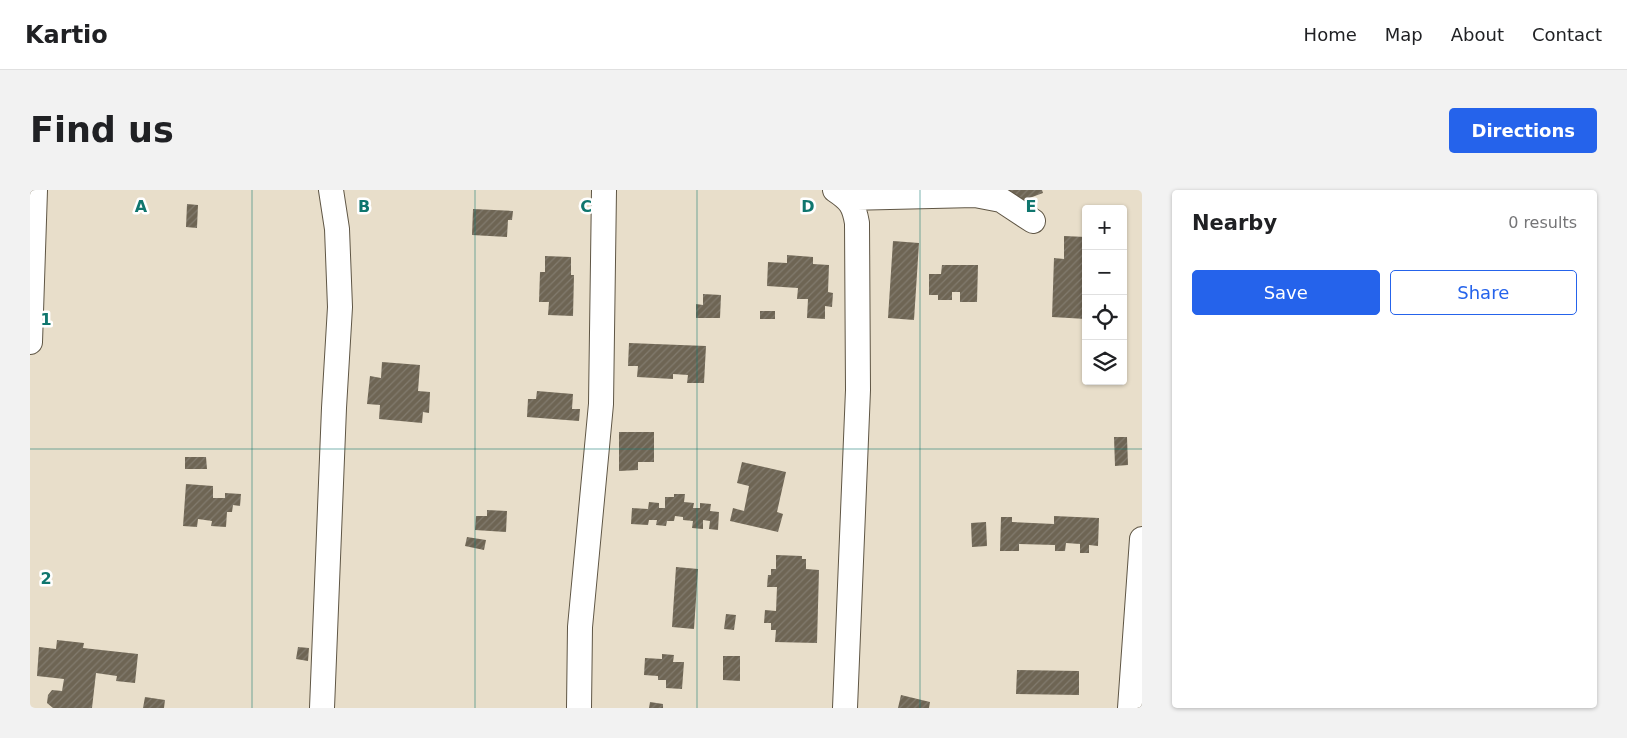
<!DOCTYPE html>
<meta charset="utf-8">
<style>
body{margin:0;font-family:"DejaVu Sans",sans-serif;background:#f2f2f2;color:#202124}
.controls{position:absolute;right:15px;top:15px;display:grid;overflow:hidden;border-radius:5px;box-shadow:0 1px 4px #0004}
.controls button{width:45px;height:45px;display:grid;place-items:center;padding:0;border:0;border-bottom:1px solid #e0e0e0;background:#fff;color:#202124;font:25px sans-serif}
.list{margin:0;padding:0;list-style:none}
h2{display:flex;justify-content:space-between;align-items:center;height:65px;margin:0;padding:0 20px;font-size:21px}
h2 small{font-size:16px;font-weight:400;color:#757577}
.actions{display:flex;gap:10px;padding:15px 20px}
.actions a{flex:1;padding:11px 0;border:1px solid #2563eb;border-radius:5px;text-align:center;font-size:18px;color:#2563eb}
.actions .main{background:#2563eb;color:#fff}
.icon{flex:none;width:28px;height:28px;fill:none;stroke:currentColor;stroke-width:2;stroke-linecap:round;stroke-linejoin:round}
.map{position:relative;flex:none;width:1112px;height:518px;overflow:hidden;border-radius:5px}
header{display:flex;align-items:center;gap:30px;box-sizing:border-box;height:70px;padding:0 25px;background:#fff;border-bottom:1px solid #e0e0e0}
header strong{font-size:24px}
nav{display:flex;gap:28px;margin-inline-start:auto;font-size:18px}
.intro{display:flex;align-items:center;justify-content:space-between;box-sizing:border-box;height:120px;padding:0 30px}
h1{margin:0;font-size:35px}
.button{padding:12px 22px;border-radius:5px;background:#2563eb;color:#fff;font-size:18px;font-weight:700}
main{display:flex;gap:30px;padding:0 30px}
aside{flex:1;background:#fff;border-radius:5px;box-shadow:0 1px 4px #0004}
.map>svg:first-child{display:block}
.building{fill:url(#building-hatch)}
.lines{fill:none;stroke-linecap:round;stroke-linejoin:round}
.minor-casing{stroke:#5f5645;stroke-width:26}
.minor{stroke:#fff;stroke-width:24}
.grid{fill:none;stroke:#0f766e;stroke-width:1;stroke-opacity:0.55}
.grid-label{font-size:16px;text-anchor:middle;font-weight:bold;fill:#0f766e;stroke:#fff;stroke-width:5;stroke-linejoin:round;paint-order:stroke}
</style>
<header>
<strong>Kartio</strong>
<nav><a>Home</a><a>Map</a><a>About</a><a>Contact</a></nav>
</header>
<div class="intro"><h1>Find us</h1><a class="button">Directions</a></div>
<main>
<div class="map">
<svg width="1112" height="518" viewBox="0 0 1112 518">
<defs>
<pattern id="building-hatch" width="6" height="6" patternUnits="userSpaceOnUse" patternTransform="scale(1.25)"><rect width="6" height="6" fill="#6e6554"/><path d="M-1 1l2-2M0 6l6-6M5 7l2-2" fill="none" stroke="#827b6e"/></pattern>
</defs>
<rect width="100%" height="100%" fill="#e8deca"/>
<path class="building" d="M978,0H1012L1013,3L983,14Z
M157,14L168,15L167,38L156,37Z
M443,19L483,21L482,30H478L477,47L442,45Z
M1034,46L1056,47V129L1022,127L1024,68L1034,69Z
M863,51L889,53L884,130L858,128Z
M757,65L783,67V74L799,75L798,102L803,103L802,117L795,116V129L777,128L778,109H767L768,98L737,96L738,72L757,73Z
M515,66L541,67V85H544L543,126L518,125L519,112H509L510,82H515Z
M912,75H948L947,112H930V102H922V110H908V105H899V84H911Z
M673,104L691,105L690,128H666V114L673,115Z
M730,121H745V129H730Z
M599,153L676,156L674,193H657L658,185L643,184V189L607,187L608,176H598Z
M352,172L390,175L388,201L400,202L399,223L393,222L392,233L349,229L350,215L337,214L340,186L351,188Z
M507,201L543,204L542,219H550L549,231L497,227L498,209H506Z
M589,242H624V272H608V280L589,281Z
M1084,247H1097L1098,275L1085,276Z
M155,267H176L177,279H155Z
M712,272L756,282L747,322L753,324L748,342L700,331L703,318L714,321L719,296L707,293Z
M156,294L183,296V308H195V303L211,304L210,316L203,315L202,322H197L196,337L181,336L182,331L168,329L167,337L153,336Z
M644,304H655L654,312L664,313L663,318H670V313L681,314L680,321L689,322L688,340L679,339L680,331L673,330V339L662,338L663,331L653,330V327L645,326L644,331H637L636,336L626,335L627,330H619L618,335L601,334L602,318L618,319L619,312L629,313V318H635V307H644Z
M457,320L477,321L476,342L445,340L446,326H457Z
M1024,326L1069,328L1068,356L1059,355V363H1050V354L1036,353L1035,361H1025V355L989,354V361H970L971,327H982V332L1024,334Z
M956,332L957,356L942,357L941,333Z
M437,347L456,350L454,360L435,356Z
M746,365L772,366V369H776V379L789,380L787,453L745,452L746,440H741V433H734L735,420L746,421L747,397H737L738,385H741V379H746Z
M646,377L668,379L664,439L642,437Z
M696,424L706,425L704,440L694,439Z
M27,450L54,453L53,458L108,464L105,493L86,491L87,486L66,483L62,518H23L17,513L18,505L22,500L32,501L34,489L7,486L9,457L26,459Z
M268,457L279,458L278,471L266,469Z
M632,464L644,465L643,472H654L652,499L636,498V490H628V486L614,485L615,468L632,469Z
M693,466H710V491L693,490Z
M987,480L1049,481V505L986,504Z
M871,505L900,512L899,518H868Z
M115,507L135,510L134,518H113Z
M620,512L633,514V518H619Z"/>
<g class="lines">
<g class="minor-casing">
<path id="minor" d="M805,0C820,10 824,15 827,33L828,200L815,518
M817,8L945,5L971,10L1003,31
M0,152L5,0
M292,518L304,218L310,117L307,39L301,0
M549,518L550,437L571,214L574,0
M1100,518L1112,349"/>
</g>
<use href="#minor" class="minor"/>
</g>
<path class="grid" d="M222,0V518M445,0V518M667,0V518M890,0V518M0,259H1112"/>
<g class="grid-label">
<text x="111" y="22">A</text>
<text x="334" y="22">B</text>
<text x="556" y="22">C</text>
<text x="778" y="22">D</text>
<text x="1001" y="22">E</text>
<text x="16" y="135">1</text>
<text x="16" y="394">2</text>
</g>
</svg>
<div class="controls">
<button>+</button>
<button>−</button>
<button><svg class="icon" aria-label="locate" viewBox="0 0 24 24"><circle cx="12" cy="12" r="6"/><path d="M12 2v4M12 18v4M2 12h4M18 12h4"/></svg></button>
<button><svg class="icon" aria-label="layers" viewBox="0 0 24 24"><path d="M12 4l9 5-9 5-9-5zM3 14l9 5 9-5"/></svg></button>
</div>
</div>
<aside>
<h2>Nearby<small>0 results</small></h2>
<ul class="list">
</ul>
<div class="actions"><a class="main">Save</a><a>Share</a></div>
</aside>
</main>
